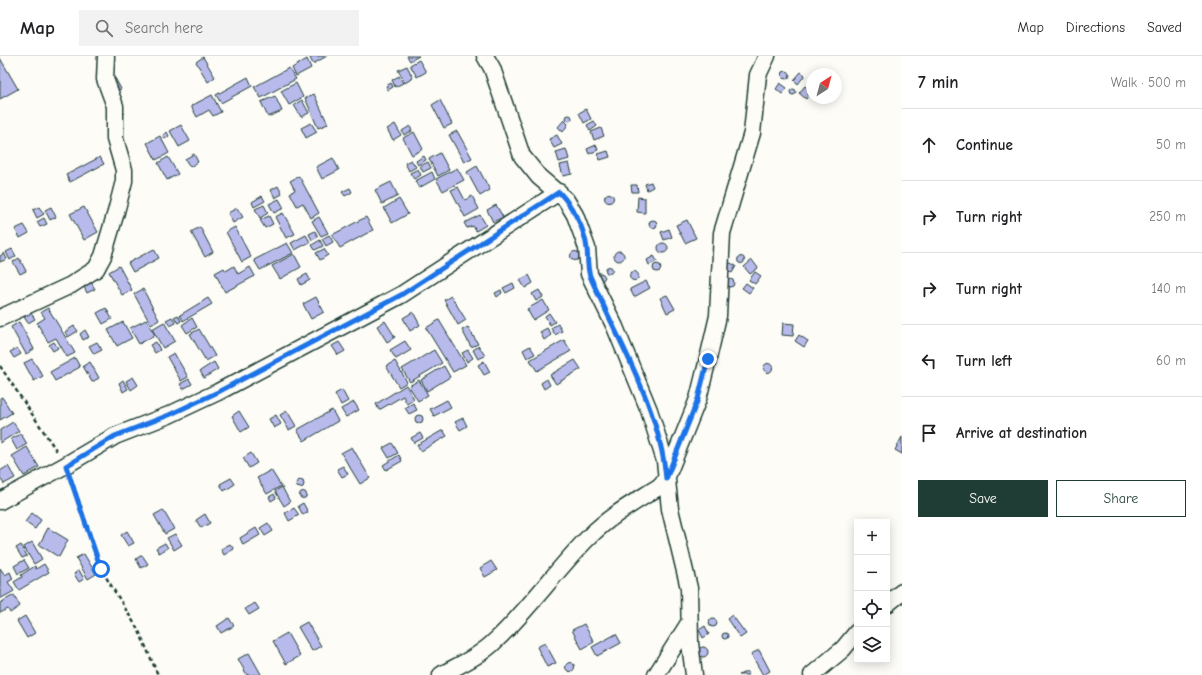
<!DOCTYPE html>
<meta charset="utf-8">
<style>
body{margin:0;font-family:"Comic Neue",sans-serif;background:#f2f2f2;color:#202124}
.controls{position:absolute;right:12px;bottom:12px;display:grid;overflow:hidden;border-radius:0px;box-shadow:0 2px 10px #0003}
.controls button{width:36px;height:36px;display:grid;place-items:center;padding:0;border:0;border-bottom:1px solid #e0e0e0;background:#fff;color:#202124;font:20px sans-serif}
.compass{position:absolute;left:806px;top:12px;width:36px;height:36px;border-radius:50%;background:#fff;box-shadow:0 2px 10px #0003;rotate:36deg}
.stop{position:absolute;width:12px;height:12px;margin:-9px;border:3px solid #1a73e8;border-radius:50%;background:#fff}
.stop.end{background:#1a73e8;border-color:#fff;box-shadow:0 1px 4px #0008}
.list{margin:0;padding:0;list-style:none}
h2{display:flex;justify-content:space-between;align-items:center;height:52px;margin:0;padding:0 16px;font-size:17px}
h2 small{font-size:13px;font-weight:400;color:#757577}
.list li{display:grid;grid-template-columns:26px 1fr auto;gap:12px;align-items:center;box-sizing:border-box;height:72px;padding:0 16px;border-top:1px solid #e0e0e0}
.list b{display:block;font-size:15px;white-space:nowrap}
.list em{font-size:13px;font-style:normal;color:#757577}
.actions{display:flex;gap:8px;padding:12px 16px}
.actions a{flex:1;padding:9px 0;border:1px solid #1f3d34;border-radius:0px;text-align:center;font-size:14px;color:#1f3d34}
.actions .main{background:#1f3d34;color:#fff}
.icon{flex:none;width:22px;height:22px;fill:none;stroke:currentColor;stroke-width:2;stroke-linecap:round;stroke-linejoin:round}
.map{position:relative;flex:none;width:902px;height:619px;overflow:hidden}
header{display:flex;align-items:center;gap:24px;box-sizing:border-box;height:56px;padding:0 20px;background:#fff;border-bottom:1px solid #e0e0e0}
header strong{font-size:19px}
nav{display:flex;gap:22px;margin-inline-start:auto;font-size:14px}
.search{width:280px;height:36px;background:#f2f2f2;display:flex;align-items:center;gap:10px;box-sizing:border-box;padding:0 14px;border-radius:0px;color:#757577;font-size:15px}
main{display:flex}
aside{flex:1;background:#fff}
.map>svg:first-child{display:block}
.building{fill:#b8baec;stroke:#1f3d34}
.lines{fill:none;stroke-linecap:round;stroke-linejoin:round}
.street-casing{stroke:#1f3d34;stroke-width:19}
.path{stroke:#1f3d34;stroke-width:2.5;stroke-dasharray:4 3;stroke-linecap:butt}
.street{stroke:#fdfcf7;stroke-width:16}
.route{stroke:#1a73e8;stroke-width:5}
</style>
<header>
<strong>Map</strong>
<div class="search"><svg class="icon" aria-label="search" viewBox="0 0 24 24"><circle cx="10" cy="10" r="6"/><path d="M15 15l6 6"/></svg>Search here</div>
<nav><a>Map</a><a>Directions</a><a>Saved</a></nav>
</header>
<main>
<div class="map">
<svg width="902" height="619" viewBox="0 0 902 619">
<rect width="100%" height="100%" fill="#fdfcf7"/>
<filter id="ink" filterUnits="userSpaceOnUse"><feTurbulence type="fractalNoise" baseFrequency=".025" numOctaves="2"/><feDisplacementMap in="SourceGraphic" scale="8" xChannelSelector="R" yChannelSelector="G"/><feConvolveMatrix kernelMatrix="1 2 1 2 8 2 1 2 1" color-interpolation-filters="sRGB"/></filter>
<g filter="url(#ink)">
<path class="building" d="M313,0H327L313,8L310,2Z
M407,0H419L410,5Z
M203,1L215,21L208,26L196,6Z
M0,2L18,33L0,43Z
M307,3L311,12L296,20L292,12Z
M419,4L426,16L417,21L410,9Z
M407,10L413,22L405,27L398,14Z
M289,12L296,23L261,42L254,31Z
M782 19a4 4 0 1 1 8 0a4 4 0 1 1-8 0Z
M801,16L805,19L798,28L794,24Z
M399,20L403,27L395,31L392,24Z
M248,21L252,30L221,47L216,39Z
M115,22L121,33L114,36L108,26Z
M296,27L303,41L289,49L281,35Z
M391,27L393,31L388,34L386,30Z
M780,27L787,32L782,38L776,33Z
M805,30L811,35L806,43L799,37Z
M790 36a3 3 0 1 1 6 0a3 3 0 1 1-6 0Z
M314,38L328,68L318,72L305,42Z
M212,39L221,56L213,60L209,54L197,61L191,50Z
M275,40L282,55L268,61L261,46Z
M302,44L309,57L301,61L294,49Z
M440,44L452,68L444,72L432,49Z
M586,53L591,63L584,67L579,57Z
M566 62a3 3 0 1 1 6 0a3 3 0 1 1-6 0Z
M564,64L568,68L563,76L558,71Z
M594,65L597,70L590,75L587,69Z
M311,67L317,76L306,82L301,72Z
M395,68L401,79L393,84L387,73Z
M181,69L190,85L179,91L170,75Z
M410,70L412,75L404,79L402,75Z
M601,72L604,80L594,84L591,76Z
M457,75L472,102L464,106L449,79Z
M167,76L169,80L165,83L163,79Z
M414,76L423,93L412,99L403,82Z
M557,79L562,88L554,92L549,83Z
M160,80L169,97L156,104L147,87Z
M596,89L598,94L589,98L587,93Z
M566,93L569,103L559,106L556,96Z
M608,95L610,101L600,104L598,98Z
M440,97L449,114L438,120L429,103Z
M194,98L198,106L190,111L185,103Z
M424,100L426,104L418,109L416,105Z
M100,101L104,108L70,126L66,119Z
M168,101L178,118L167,124L158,107Z
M333,102L339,114L322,123L316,111Z
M411,104L416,111L409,115L405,107Z
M428,106L431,112L423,116L420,110Z
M569,107L572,118L563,120L560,109Z
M477,110L490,134L480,140L467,116Z
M457,112L464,124L443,135L436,123Z
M418,113L421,119L414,123L410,117Z
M432,116L435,123L419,132L415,125Z
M299,120L319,157L311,162L303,147L297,150L290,137L295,134L290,125Z
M391,126L398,140L382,148L375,134Z
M651,126L653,131L647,134L645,128Z
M631,129H637L638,136H632Z
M278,130L282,138L275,142L271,134Z
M458,131L465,144L472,140L479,153L465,161L451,134Z
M350,132L352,136L345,140L342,136Z
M604.5 142a4.5 4.5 0 1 1 9 0a4.5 4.5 0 1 1-9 0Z
M262,140L265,145L254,151L252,146Z
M638,141L645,142V157L637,156Z
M279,143L284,152L274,157L269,148Z
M399,143L408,158L392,167L384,152Z
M264,149L268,157L260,162L255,153Z
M496,149L503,161L493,166L487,154Z
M39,151L44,158L37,162L33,154Z
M51,151L56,161L50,164L45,154Z
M84,151L98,176L84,184L70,158Z
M237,152L243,161L233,167L228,157Z
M283,157L295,178L286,182L275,161Z
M480,159L486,169L476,175L473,170L467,172L464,167Z
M269,160L273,168L265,172L260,164Z
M319,161L328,177L321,180L312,165Z
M366,161L373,174L340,192L332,179Z
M44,162L47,168L40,171L37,166Z
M649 168a4 4 0 1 1 8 0a4 4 0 1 1-8 0Z
M687,164L696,182L685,187L676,169Z
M24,169L29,177L20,182L15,173Z
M200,171L213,196L205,201L191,176Z
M235,171L251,201L242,206L226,176Z
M669,173L672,181L664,184L661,176Z
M315,175L318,181L312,184L309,178Z
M306,179L310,186L295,194L291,187Z
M329,179L333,186L326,190L322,183Z
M320,184L323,190L315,194L312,189Z
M287,187L293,197L260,214L254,204Z
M658 192a5 5 0 1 1 10 0a5 5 0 1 1-10 0Z
M12,193L16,200L10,204L6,196Z
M154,193L159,202L133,216L128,207Z
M324,193L328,199L320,204L316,197Z
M614 200a5 5 0 1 1 10 0a5 5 0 1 1-10 0Z
M570.5 200a4.5 4.5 0 1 1 9 0a4.5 4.5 0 1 1-9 0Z
M4,197L7,203L0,206V200Z
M294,198L301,211L280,223L272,210Z
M654,200L657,205L649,209L647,204Z
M737.5 204a3.5 3.5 0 1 1 7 0a3.5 3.5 0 1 1-7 0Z
M19,202L26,215L20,218L13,206Z
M752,204L758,212L750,218L744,211Z
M727,205L736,210L732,217L723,212Z
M653 212a4 4 0 1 1 8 0a4 4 0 1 1-8 0Z
M119,210L132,234L122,239L109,216Z
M234,210L238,218L250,211L255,220L225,236L215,217L224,212L226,215Z
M605.5 214a3.5 3.5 0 1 1 7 0a3.5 3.5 0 1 1-7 0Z
M629.5 220a4.5 4.5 0 1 1 9 0a4.5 4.5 0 1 1-9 0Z
M597,216L603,218L605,221L601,227Z
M755,216L761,220L755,228L749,224Z
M307,218L310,224L301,229L298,223Z
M529,219L533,227L525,232L520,224Z
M88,221L95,233L87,237L81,225Z
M726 227a4 4 0 1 1 8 0a4 4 0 1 1-8 0Z
M646,225L650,232L634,241L630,233Z
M513,227L515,232L506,237L503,232Z
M746,227L753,232L749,237L742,232Z
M143,233L159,264L151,269L134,238Z
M501,234L502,237L497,241L495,237Z
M539,234L543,241L536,245L532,238Z
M667,239L675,253L667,257L660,242Z
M451,240L466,264L458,269L444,244Z
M316,241L324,256L311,263L303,248Z
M208,242L212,248L183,265L180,259Z
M543,244L549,254L533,264L527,253Z
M48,252L75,297L67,301L56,282L48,286L37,267L45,262L41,256Z
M106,252L112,263L103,268L97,257Z
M413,256L420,269L410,275L403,262Z
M31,257L35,263L28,267L24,261Z
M549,257L555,266L550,269L545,260Z
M178,259L181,265L178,267L174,261Z
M172,261L176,267L170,270L166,264Z
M192,262L197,271L187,277L182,269Z
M146,264L155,279L139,288L130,272Z
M439,264L466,309L453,316L426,272Z
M385,265L395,281L387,286L377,270Z
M19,266L34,293L26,298L11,271Z
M123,266L132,282L117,290L108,274Z
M164,266L175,285L163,292L152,273Z
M783,267L794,268L793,280L782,279Z
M558,268L562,275L555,279L551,272Z
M74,270L78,275L68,281L65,276Z
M468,271L478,288L471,291L462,274Z
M547,272L551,279L544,284L540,276Z
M199,273L215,300L206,305L190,278Z
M85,274L89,281L83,284L80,278Z
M799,279L808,285L804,291L795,285Z
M564,284L571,295L537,315L530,304Z
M405,285L411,294L396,303L390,294Z
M54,286L58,292L53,295L49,289Z
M97,286L102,294L94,298L89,290Z
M156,286L160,294L155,297L150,289Z
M339,286L345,295L338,299L332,290Z
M479,290L485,300L478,303L473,294Z
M530,290L535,298L527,302L523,294Z
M17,292L21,298L14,302L10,296Z
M434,294L442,307L410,326L402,313Z
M468,294L473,302L467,306L462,297Z
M174,297L188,321L181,325L167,301Z
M75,302L80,311L55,325L50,316Z
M32,303L43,320L34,325L24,307Z
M575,304L581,313L556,328L550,319Z
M395,305L407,326L399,331L386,310Z
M484,305L490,316L484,319L478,309Z
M90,306L99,322L92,326L83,310Z
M214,306L218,313L204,322L200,315Z
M763.5 312a4.5 4.5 0 1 1 9 0a4.5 4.5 0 1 1-9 0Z
M444,310L450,321L427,335L421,324Z
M133,321L138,329L131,334L126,325Z
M189,323L192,328L183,333L180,328Z
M547,323L550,329L544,333L541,327Z
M123,324L128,333L123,336L119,327Z
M419,324L428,339L418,345L409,330Z
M406,329L414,343L407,348L403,340L379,354L376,348Z
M342,334L348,345L341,349L335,338Z
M2,341L12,357L0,364V342Z
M447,344L451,351L434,360L430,353Z
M354,346L359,354L346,361L341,353Z
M413,347L417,354L409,358L405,352Z
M332,354L338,365L304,385L297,374Z
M239,355L249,371L241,376L232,360Z
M287,355L296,370L289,374L280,359Z
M276,359L281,368L274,372L269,363Z
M415 363a4 4 0 1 1 8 0a4 4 0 1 1-8 0Z
M463,362L467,370L460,374L455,366Z
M13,366L19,375L0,387V374Z
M443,374L447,380L421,395L417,389Z
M420,377L423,382L414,387L411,382Z
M21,378L27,388L17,394L11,383Z
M902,381V398L895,394Z
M392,387L398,397L389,402L383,392Z
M27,391L39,411L24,420L12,400Z
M352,391L370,422L360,428L341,397Z
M251,397L257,407L249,412L243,402Z
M399,399L402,405L386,414L383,409Z
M8,410L15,422L4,428L0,422V415Z
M343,410L348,418L342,421L337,413Z
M271,414L281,430L267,438L257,422Z
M231,422L235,428L224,435L220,428Z
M296 428a4 4 0 1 1 8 0a4 4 0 1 1-8 0Z
M282,431L290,446L284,450L275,435Z
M299.5 439a3.5 3.5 0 1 1 7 0a3.5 3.5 0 1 1-7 0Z
M274,438L276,442L271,445L269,441Z
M303,447L308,456L303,459L298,450Z
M294,452L299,459L289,465L285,457Z
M163,454L174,473L165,478L154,459Z
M32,457L41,464L35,473L25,466Z
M205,458L210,467L201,472L196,464Z
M268,467L273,475L265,480L260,472Z
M48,472L68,484L59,501L39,489Z
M256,472L260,479L243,489L240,482Z
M127,475L134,487L128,490L121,479Z
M175,478L182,489L174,494L167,482Z
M32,486L42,503L34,508L24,491Z
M165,487L168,492L159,497L156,492Z
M230,488L234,493L224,499L221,493Z
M21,489L27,500L22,502L16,492Z
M84,498L96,518L88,523L76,502Z
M142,499L148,508L141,512L136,503Z
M24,504L29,512L18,518L14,510Z
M491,505L497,514L485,521L480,512Z
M44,508L49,516L19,534L14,526L22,521L21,519L35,510L36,513Z
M0,512L5,519L10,516L13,523L8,526L14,535L0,543Z
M79,514L84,523L79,526L74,518Z
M14,539L20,550L10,557L8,553L0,557V547Z
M255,547L259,553L249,559L245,553Z
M732,559L746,578L740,582L727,563Z
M25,560L35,577L27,582L17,565Z
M229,562L234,570L221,577L217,570Z
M709 567a4 4 0 1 1 8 0a4 4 0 1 1-8 0Z
M307,566L321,590L312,595L298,571Z
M584,568L594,586L582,593L572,574Z
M705,570L709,578L703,582L699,574Z
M722 580a3 3 0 1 1 6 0a3 3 0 1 1-6 0Z
M287,577L300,600L286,608L273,585Z
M616,578L621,587L597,600L592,591Z
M545,587L556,607L547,611L537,591Z
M698 596a5 5 0 1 1 10 0a5 5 0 1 1-10 0Z
M759,594L770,615L763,619L751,598Z
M249,597L261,618L260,619H247L238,603Z
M565.5 611a4.5 4.5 0 1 1 9 0a4.5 4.5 0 1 1-9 0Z
M747,615L749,619H739Z"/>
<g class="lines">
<g class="street-casing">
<path id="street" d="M485,0L492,12L522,100L539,121L566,144L575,159L587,192L589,218L615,271L649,354L665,405L670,453L689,532L690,587L694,619
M0,262L71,229L96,213L103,200L116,156L124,125V114L115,83V50L105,23L106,0
M0,445L66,409L115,380L169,359L218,336L401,239L559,136
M887,548L902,536
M441,619C459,609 480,600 495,585C530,553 557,512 591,479C611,459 637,445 660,430L666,423L698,343L708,303L718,260L722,177L752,77L758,19L767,0
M656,619L689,567
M812,619L843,593L857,576"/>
</g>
<path class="path" d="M0,310L58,397
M71,423L101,513L139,575L158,619"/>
<use href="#street" class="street"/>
</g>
</g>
<g class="lines" filter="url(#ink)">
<path class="route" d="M101,513L66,410L115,380L169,359L218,336L401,239L559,136C573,151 585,173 587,193C588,201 587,212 590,220C618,285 660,351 666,423L698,343L708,303"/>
</g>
</svg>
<div class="controls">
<button>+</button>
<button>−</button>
<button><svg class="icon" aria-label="locate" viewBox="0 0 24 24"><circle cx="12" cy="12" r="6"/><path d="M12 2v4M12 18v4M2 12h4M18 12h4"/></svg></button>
<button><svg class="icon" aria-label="layers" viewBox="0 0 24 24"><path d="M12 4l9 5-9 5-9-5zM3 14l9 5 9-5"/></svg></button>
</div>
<svg class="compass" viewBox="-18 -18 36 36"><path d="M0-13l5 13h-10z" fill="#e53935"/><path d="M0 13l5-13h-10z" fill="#757577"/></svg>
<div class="stop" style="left:101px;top:513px"></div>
<div class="stop end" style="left:708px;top:303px"></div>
</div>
<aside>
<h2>7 min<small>Walk · 500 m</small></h2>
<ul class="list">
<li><svg class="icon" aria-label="ahead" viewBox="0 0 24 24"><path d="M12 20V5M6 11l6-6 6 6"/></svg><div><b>Continue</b></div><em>50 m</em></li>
<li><svg class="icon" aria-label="right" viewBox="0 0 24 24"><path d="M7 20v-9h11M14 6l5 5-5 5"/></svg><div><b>Turn right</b></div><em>250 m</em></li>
<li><svg class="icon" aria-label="right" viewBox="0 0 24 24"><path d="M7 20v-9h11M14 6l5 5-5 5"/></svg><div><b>Turn right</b></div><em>140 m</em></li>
<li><svg class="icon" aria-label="left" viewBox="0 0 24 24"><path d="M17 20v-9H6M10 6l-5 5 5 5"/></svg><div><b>Turn left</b></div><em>60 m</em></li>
<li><svg class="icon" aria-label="arrive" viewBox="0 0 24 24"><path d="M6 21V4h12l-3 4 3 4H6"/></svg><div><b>Arrive at destination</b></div></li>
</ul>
<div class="actions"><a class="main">Save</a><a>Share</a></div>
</aside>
</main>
